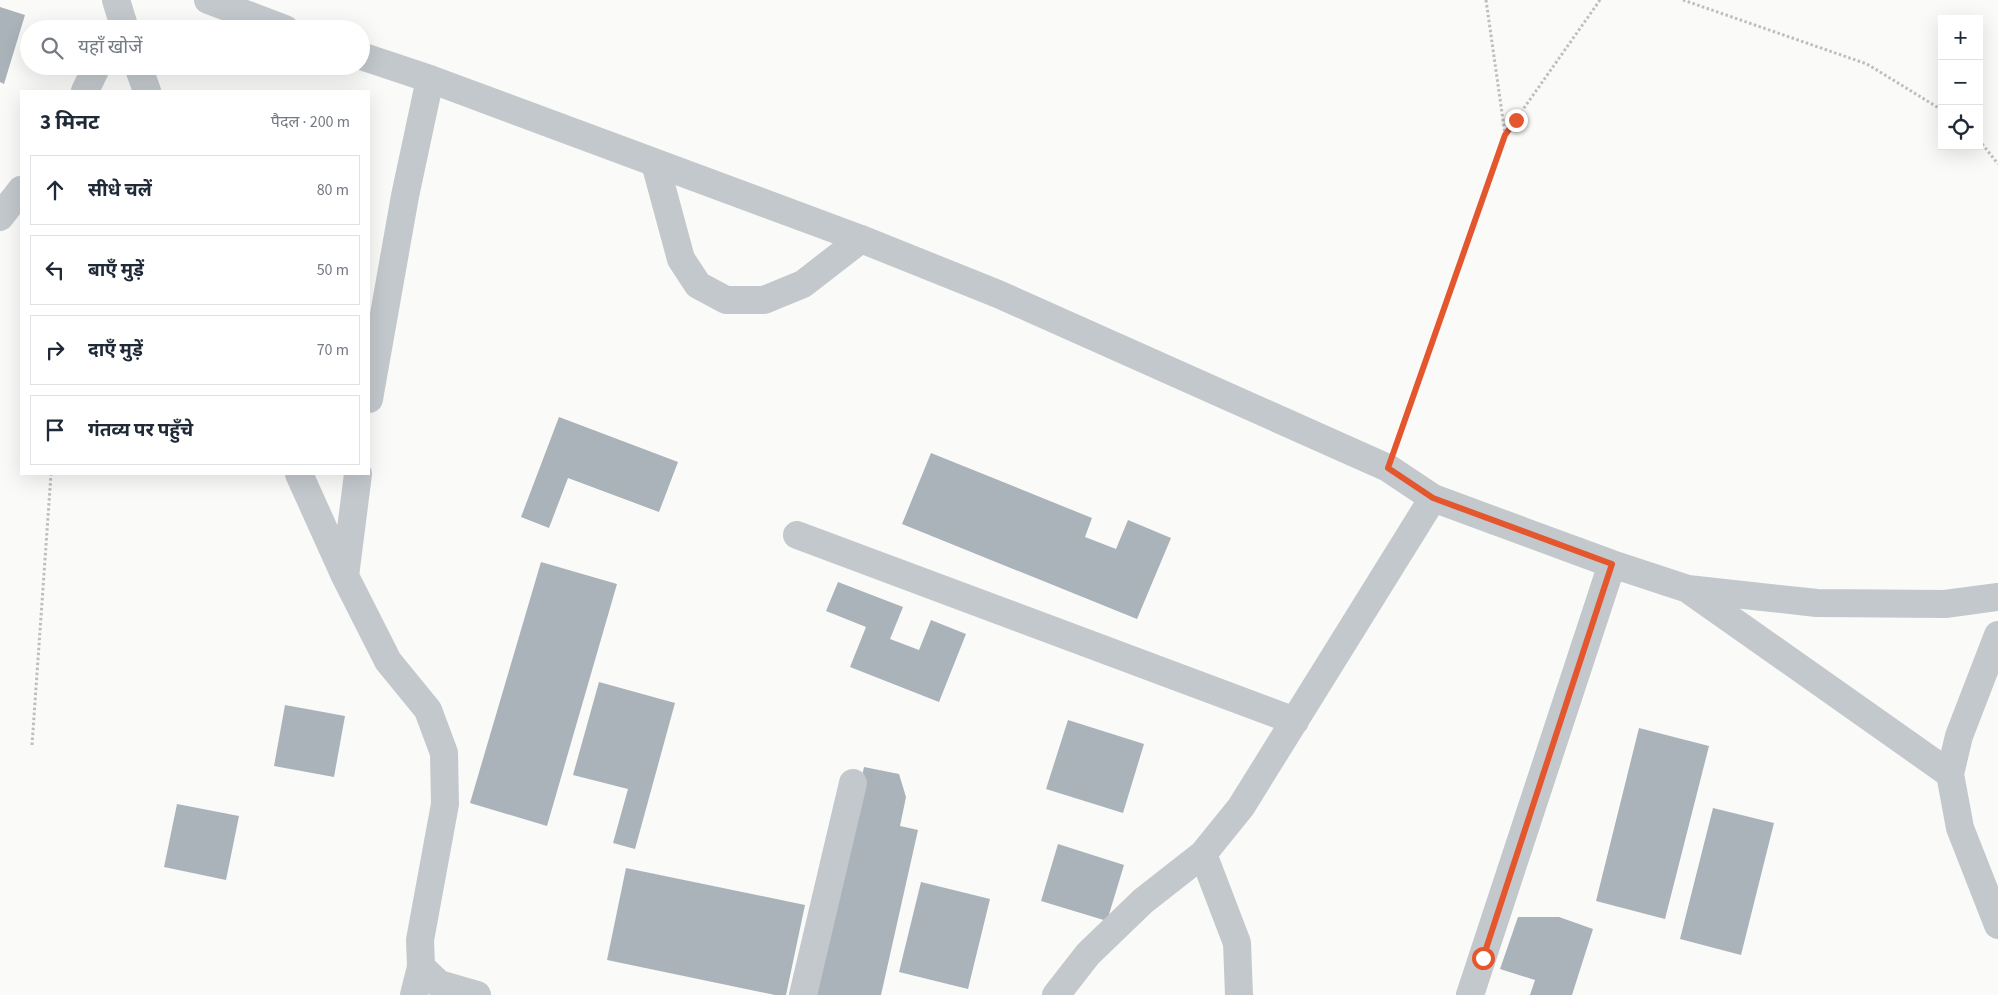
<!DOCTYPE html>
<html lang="hi">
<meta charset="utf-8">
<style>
body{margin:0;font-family:"Source Sans 3","Noto Sans Devanagari",sans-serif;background:#f6f6f7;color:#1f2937}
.controls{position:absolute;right:15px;top:15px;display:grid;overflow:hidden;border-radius:0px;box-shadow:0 5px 20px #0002}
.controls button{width:45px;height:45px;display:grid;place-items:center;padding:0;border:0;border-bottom:1px solid #e0e1e3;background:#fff;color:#1f2937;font:25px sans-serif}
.stop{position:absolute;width:15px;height:15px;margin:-11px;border:4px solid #e4572e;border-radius:50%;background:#fff}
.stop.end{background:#e4572e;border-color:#fff;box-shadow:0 1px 5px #0008}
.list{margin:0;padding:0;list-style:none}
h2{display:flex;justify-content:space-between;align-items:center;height:65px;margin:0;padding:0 20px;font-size:21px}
h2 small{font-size:16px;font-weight:400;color:#747a83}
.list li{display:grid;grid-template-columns:32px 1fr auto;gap:15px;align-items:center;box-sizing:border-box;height:70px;margin:0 10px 10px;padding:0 10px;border:1px solid #e0e1e3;border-radius:0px}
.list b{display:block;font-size:19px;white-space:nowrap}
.list em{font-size:16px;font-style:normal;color:#747a83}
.icon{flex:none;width:28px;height:28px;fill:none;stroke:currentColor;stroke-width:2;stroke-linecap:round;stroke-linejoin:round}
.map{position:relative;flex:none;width:1998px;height:995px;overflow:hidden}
.search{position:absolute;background:#fff;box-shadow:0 5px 20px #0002;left:20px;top:20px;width:350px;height:55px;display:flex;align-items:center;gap:12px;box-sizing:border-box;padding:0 18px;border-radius:28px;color:#747a83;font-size:19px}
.panel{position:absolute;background:#fff;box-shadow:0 5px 20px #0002;left:20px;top:90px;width:350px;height:385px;border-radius:0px}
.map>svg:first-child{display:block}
.building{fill:#aab3b9}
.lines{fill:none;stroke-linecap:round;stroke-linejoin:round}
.path{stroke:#bbbfc2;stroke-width:3;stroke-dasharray:2.5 2.5;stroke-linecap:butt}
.minor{stroke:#c3c8cc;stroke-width:28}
.route{stroke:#e4572e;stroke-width:6}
</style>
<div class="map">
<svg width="1998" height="995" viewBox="0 0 1998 995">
<rect width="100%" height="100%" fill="#fafaf8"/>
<path class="building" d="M0,7L25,15L4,84L0,82Z
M559,417L678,462L659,512L568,478L549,528L521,517Z
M931,453L1092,518L1085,537L1116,549L1128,520L1171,538L1137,619L902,524Z
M541,562L617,584L547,826L470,803Z
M838,582L903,607L890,639L919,650L931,620L966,634L939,702L850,667L866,627L826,611Z
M599,682L675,703L635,849L613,843L628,789L573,775Z
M285,705L345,716L334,777L274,766Z
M1068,720L1144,744L1123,813L1046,789Z
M1639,728L1709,746L1665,919L1596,901Z
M864,767L899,774L906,797L900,826L918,830L881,995H814Z
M177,804L239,816L226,880L164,867Z
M1713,808L1774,823L1741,955L1680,939Z
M1058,844L1124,865L1107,921L1041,901Z
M626,868L805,905L786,995H775L607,960Z
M921,882L990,899L968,989L899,972Z
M1518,917H1559L1593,929L1572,995H1530L1535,980L1500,969Z"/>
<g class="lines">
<path class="path" d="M1486,0L1505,134
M1683,0L1867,64L1942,110
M1979,140L1998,164
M1398,439L1505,135L1600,0
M32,745L51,474"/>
<path class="minor" d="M116,0L125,29
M208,0L285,29
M361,56L430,79L861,239L998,294L1388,468L1433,498L1612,564L1688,589L1817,603L1945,604L1998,597
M138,66L147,91
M85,91L97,66
M655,163L681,259L698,285L726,300H764L803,284L861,239
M0,217L21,190
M369,399L405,196L430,79
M299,474L345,576L388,661L428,710L444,753L445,804L420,940L421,967L439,984L477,995
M797,535L1295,721
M345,576L358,474
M1689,590L1950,774
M1998,635L1959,736L1950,774L1960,828L1998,925
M1203,854L1237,943L1239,995
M414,995L421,967
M803,995L853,783
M1056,995L1088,954L1143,901L1203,854L1241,807L1433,498
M1470,995L1612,564"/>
</g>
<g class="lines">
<path class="route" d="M1483,958L1612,564L1433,498L1388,468L1505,135L1516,120"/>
</g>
</svg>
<div class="controls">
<button>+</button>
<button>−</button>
<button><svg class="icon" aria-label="locate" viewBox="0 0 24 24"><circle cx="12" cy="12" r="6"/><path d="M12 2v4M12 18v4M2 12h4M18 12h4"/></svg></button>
</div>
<div class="stop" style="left:1483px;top:958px"></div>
<div class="stop end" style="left:1516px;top:120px"></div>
<div class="search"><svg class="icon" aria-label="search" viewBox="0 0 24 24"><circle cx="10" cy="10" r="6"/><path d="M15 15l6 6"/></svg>यहाँ खोजें</div>
<section class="panel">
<h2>3 मिनट<small>पैदल · 200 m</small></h2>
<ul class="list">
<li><svg class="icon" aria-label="ahead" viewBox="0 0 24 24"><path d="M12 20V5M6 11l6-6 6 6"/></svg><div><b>सीधे चलें</b></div><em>80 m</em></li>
<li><svg class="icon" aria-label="left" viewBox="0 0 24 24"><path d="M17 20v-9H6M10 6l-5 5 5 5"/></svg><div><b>बाएँ मुड़ें</b></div><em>50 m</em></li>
<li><svg class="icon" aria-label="right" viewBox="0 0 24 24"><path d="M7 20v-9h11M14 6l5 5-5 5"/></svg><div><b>दाएँ मुड़ें</b></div><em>70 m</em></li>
<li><svg class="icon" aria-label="arrive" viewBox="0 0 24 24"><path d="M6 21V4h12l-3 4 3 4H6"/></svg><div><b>गंतव्य पर पहुँचे</b></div></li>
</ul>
</section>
</div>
